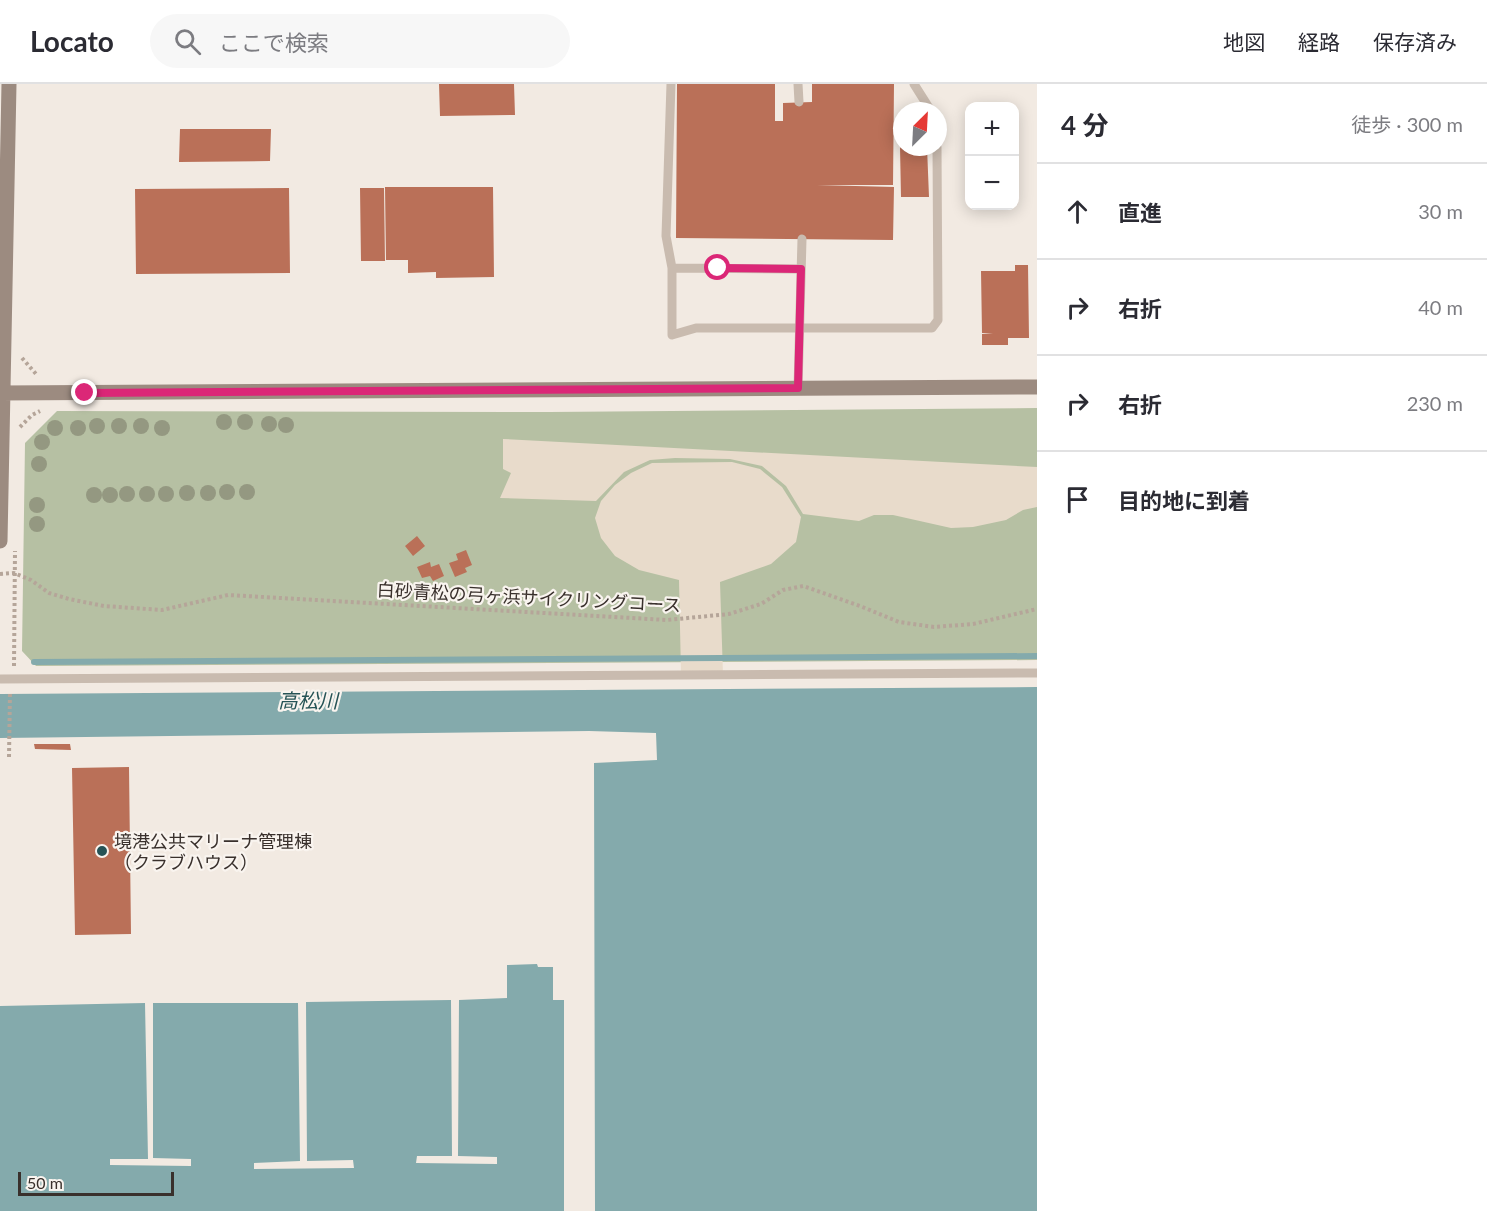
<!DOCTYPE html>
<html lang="ja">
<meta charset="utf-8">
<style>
body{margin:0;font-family:Lato,"Noto Sans JP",sans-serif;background:#f7f7f7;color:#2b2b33}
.controls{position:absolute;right:18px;top:18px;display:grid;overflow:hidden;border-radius:12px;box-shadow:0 3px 15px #0003}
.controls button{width:54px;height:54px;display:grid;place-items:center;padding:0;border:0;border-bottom:2px solid #e1e1e2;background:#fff;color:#2b2b33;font:30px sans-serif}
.compass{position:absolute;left:893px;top:18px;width:54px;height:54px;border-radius:50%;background:#fff;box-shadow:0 3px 15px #0003;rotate:24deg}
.scale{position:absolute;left:18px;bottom:15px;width:156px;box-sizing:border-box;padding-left:6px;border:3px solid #39302c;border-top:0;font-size:16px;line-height:21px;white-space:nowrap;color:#39302c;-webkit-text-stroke:4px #f9f4ef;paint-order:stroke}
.stop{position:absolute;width:18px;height:18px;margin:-14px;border:4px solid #db2777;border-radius:50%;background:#fff}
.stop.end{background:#db2777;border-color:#fff;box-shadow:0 2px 6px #0008}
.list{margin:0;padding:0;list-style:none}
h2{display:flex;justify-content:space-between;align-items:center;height:78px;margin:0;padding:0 24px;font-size:26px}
h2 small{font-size:20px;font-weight:400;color:#7c7c81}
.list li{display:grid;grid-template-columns:39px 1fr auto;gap:18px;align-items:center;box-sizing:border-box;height:96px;padding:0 24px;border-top:2px solid #e1e1e2}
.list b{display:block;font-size:22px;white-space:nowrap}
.list em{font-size:20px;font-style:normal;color:#7c7c81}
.icon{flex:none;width:33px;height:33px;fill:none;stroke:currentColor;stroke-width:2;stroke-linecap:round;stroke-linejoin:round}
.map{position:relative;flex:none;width:1037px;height:1127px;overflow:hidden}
header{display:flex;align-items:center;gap:36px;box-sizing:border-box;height:84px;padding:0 30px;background:#fff;border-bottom:2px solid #e1e1e2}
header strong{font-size:28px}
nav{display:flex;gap:33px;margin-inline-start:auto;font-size:21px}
.search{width:420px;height:54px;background:#f7f7f7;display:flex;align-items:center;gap:15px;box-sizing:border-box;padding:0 21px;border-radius:33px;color:#7c7c81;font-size:22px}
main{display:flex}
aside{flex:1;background:#fff}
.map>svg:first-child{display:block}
.green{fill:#b6c0a3}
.plaza{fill:#e8dbcb}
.water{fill:#84aaac}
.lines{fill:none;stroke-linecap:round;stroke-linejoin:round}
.stream{stroke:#84aaac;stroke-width:6}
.building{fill:#ba7058}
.path{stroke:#b5a599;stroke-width:4;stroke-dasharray:3 3;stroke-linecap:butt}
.lane{stroke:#c9bbaf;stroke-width:9}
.secondary{stroke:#9c8b80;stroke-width:15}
.tree{fill:#949881}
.route{stroke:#db2777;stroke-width:8}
.poi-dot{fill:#265356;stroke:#f9f4ef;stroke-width:2}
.labels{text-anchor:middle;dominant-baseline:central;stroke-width:4.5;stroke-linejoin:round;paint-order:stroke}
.street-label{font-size:18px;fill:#39302c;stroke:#f9f4ef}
.poi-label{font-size:18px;fill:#39302c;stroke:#f9f4ef;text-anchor:start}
.water-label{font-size:20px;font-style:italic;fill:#265356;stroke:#f9f4ef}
</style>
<header>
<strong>Locato</strong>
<div class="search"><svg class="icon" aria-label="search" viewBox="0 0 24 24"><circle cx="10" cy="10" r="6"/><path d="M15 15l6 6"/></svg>ここで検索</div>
<nav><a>地図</a><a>経路</a><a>保存済み</a></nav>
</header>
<main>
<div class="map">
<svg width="1037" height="1127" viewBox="0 0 1037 1127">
<rect width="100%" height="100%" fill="#f2eae2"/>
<path class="green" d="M1037,324V576L36,582L22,567L25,359L57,327L549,328Z"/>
<path class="plaza" d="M503,355L1037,383V423L1023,426L1006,436L973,443L951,444L893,431H874L859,437L803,430L786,402L762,382L730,375L675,374L650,376L624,388L596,417L500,414L511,389L503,385Z
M732,378L760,385L782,403L801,433L796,458L771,480L720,498L723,591H681L679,496L639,486L615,472L601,454L595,434L601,417L615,401L631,389L652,379Z"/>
<path class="water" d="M1037,603V1127H595L594,679L657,676L656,649L589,647L0,654V610Z
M537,880L538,883H553V916H564V1127H0V922L145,919L148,1075H110V1081L191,1082V1075L153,1074V919H298L300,1077L254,1079V1085L354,1084L353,1076L307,1077L306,918L451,916L452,1072H417L416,1079L497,1080V1073L458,1072L459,916L507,914V881Z"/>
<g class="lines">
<path class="stream" d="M34,578L1037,572"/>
</g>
<path class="building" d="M439,0H514L515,31L440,32Z
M677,0H775V37H783V19L812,18V0H894L893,101H817L894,103L893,156L676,154Z
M180,45H271L270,77L179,78Z
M900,63H927L929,113H901Z
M385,103H493L494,193L436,194V188L408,189V176H386Z
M289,104L290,189L136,190L135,105Z
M360,104H384L385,177H361Z
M1015,181H1028L1029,254H1008V261H982V250H993L982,249L981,187H1015Z
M417,452L425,462L413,472L405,462Z
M466,466L472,481L465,484L467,488L455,493L449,479L458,476L456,470Z
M430,478L431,483L439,480L444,492L433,497L430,492L422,494L417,483Z
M34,660H70L71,666L35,665Z
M129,683L131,850L75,851L72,684Z"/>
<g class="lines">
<path class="path" d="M22,274L36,290
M20,343L32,331L40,327
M0,490L14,489L31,496L49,509L69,515L104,522L162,526L228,511L667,536L729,530L761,520L783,506L803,502L860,522L899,538L934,543L973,540L1037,525
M14,582L15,467
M9,673L10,607"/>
<path class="lane" d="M671,0L666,152L672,184
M798,0L799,18
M914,0L931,27
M801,185L672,184V251L696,244H932L938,236L937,63
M798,304L802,155
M0,595L1037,589"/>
<path class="secondary" d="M0,309L1037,303
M0,457L9,0"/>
</g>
<g class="tree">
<circle cx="224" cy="338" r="8"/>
<circle cx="245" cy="338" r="8"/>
<circle cx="269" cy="340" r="8"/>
<circle cx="286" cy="341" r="8"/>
<circle cx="97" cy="342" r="8"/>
<circle cx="119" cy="342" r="8"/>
<circle cx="141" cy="342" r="8"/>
<circle cx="55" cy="344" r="8"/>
<circle cx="78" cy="344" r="8"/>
<circle cx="162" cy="344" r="8"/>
<circle cx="42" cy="358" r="8"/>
<circle cx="39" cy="380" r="8"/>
<circle cx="227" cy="408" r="8"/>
<circle cx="247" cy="408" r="8"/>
<circle cx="187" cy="409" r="8"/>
<circle cx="208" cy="409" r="8"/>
<circle cx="127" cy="410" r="8"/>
<circle cx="147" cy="410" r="8"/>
<circle cx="166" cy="410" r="8"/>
<circle cx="94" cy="411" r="8"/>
<circle cx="110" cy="411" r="8"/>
<circle cx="37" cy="421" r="8"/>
<circle cx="37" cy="440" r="8"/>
</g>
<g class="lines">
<path class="route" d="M85,309L798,304L801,185L718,184"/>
</g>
<circle class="poi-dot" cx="102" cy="767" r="6"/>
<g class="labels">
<g class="street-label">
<text transform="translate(529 513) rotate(3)">白砂青松の弓ヶ浜サイクリングコース</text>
</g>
<g class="poi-label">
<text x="114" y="757">境港公共マリーナ管理棟<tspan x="114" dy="21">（クラブハウス）</tspan></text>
</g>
<g class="water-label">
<text x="308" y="616">高松川</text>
</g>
</g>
</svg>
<div class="controls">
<button>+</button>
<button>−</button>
</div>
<svg class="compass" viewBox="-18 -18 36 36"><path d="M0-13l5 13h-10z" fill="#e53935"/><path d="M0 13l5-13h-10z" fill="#7c7c81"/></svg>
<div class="scale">50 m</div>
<div class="stop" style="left:718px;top:184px"></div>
<div class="stop end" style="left:85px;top:309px"></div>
</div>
<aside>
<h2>4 分<small>徒歩 · 300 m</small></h2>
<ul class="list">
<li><svg class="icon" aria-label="ahead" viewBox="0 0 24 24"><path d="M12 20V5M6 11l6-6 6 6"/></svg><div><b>直進</b></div><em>30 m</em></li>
<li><svg class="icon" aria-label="right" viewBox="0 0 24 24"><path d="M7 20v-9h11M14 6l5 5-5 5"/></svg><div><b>右折</b></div><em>40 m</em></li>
<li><svg class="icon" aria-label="right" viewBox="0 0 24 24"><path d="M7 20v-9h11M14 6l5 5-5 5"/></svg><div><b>右折</b></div><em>230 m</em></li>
<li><svg class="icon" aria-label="arrive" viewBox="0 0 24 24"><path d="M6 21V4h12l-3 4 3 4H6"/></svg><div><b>目的地に到着</b></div></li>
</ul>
</aside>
</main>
